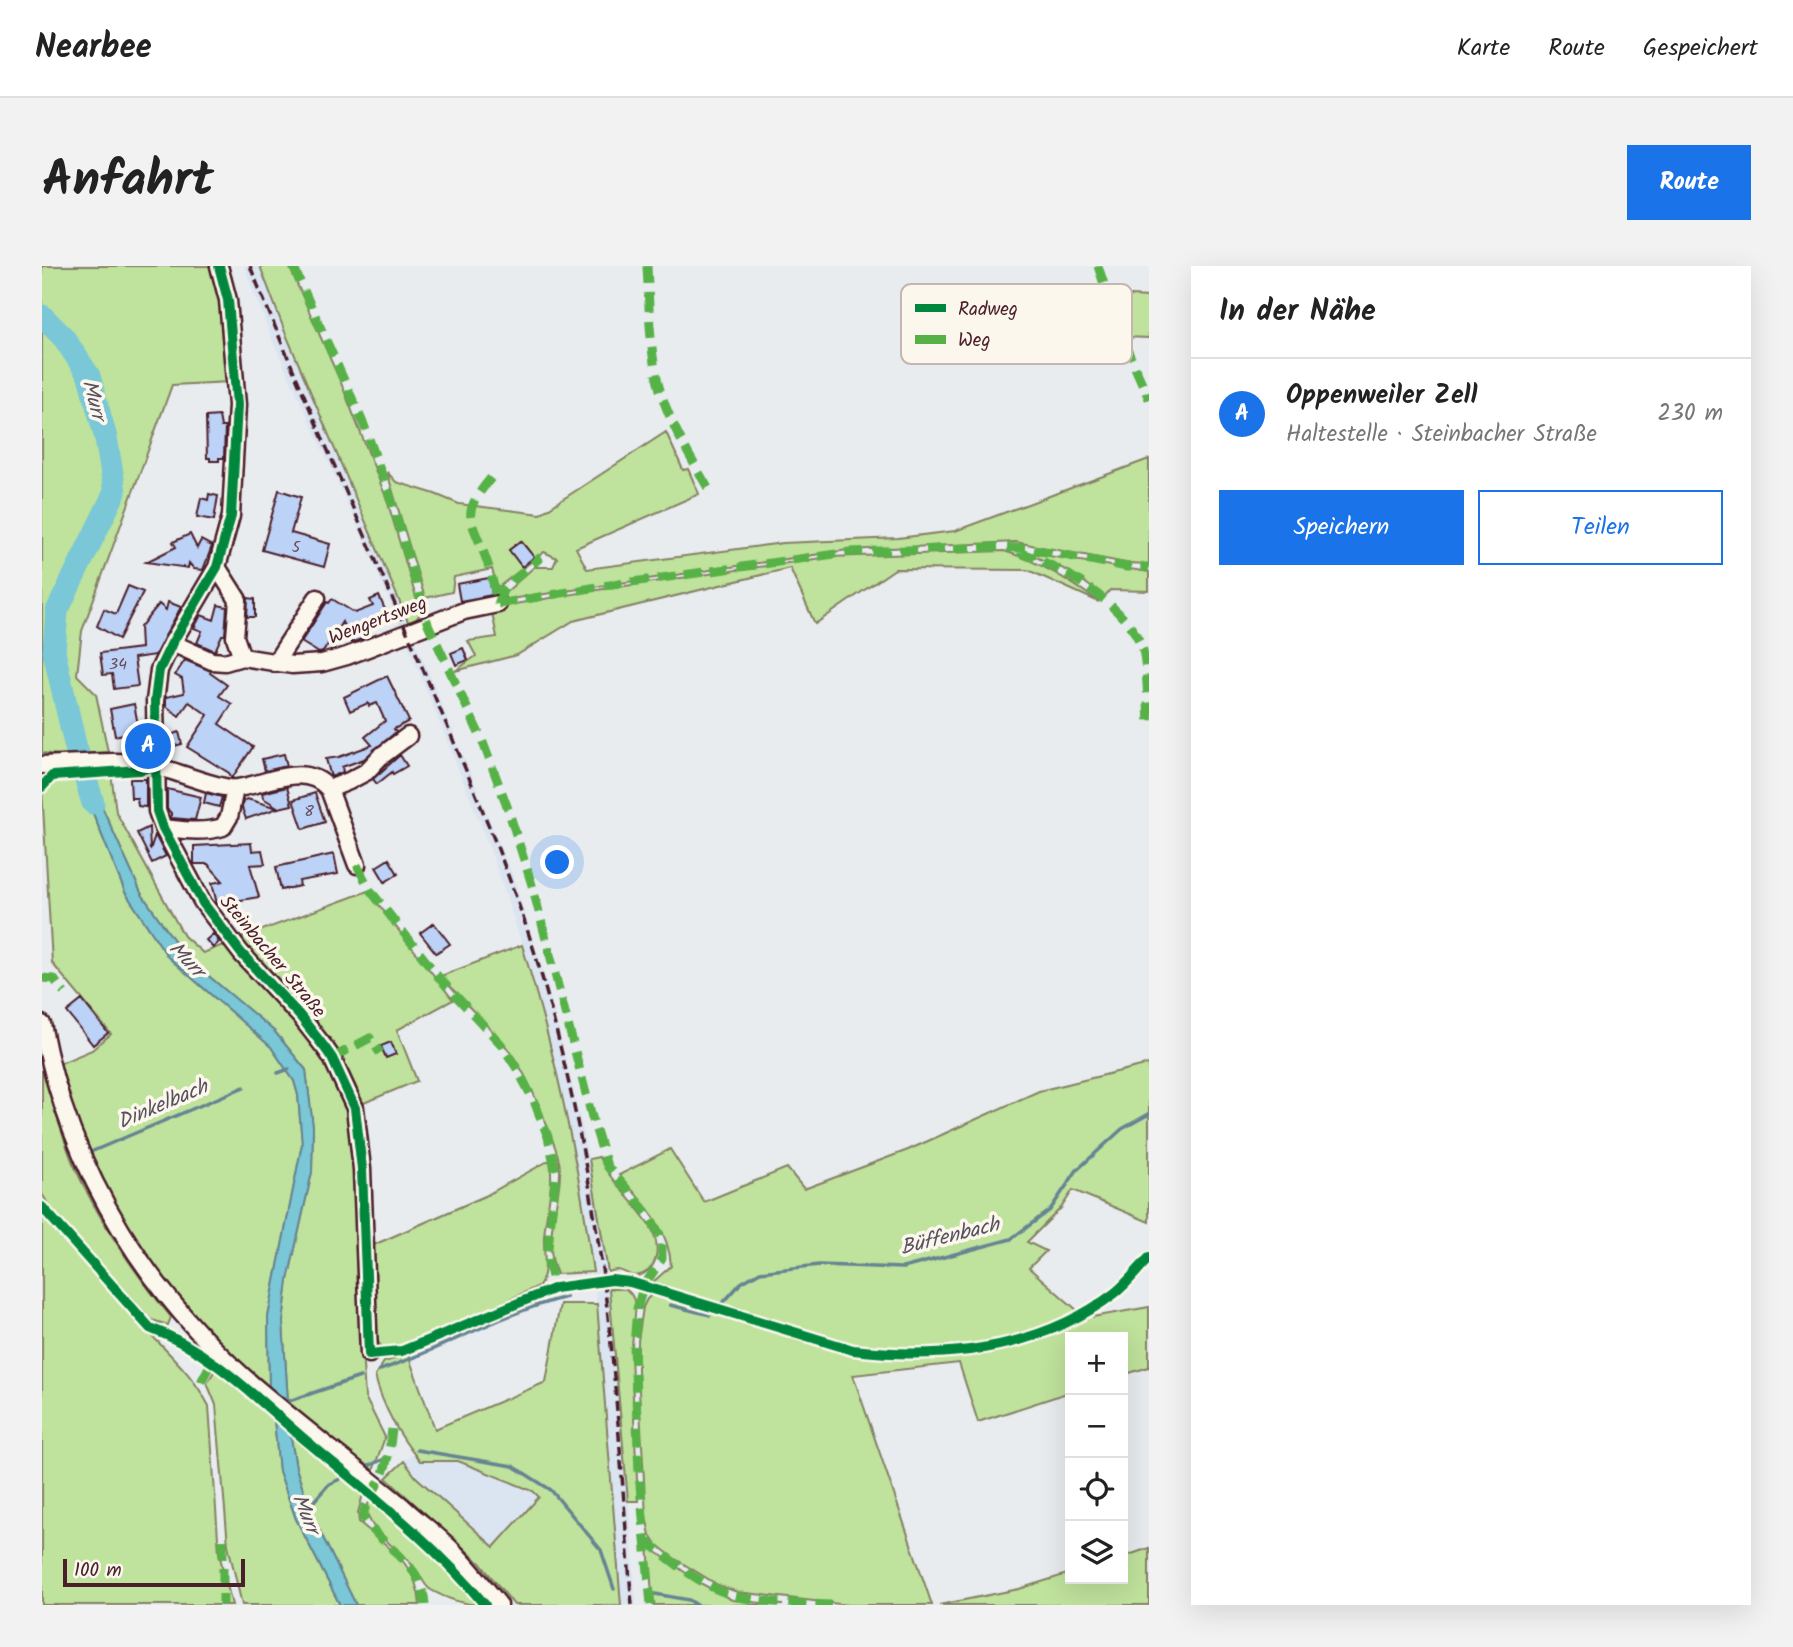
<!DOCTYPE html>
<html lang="de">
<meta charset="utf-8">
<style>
body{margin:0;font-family:Kalam,sans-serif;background:#f2f2f2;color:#222}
.controls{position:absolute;right:21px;bottom:21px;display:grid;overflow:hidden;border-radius:0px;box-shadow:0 7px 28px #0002}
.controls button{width:63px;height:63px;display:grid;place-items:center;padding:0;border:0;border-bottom:2px solid #e0e0e0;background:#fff;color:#222;font:35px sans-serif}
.scale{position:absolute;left:21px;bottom:18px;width:182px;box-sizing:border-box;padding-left:7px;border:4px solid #4a1f2b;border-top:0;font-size:19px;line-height:24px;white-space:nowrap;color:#4a1f2b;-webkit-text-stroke:5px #fbf7ec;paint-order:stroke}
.you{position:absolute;left:516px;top:597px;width:24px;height:24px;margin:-18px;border:5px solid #fff;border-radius:50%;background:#1a73e8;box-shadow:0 0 0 10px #1a73e833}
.badge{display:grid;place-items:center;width:46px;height:46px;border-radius:50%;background:#1a73e8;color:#fff;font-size:23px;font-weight:700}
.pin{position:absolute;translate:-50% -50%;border:4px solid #fff;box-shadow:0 2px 7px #0006}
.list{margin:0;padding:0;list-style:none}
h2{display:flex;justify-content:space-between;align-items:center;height:91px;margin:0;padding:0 28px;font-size:30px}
h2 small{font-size:23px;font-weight:400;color:#767676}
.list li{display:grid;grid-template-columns:46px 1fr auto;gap:21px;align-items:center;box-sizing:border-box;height:112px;padding:0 28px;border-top:2px solid #e0e0e0}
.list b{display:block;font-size:26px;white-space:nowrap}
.list p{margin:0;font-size:23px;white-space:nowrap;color:#767676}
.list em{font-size:23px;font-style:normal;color:#767676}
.actions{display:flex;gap:14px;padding:21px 28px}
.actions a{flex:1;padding:16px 0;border:2px solid #1a73e8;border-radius:0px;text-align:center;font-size:24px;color:#1a73e8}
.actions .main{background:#1a73e8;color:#fff}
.icon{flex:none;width:38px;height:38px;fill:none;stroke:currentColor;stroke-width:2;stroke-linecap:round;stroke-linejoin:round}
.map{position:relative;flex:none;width:1107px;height:1339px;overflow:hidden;border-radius:0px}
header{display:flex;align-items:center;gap:42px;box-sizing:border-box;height:98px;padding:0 35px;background:#fff;border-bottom:2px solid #e0e0e0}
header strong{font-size:33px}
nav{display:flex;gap:38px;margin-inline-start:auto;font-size:24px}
.intro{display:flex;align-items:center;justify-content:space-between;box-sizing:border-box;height:168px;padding:0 42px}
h1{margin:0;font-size:49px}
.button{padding:18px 32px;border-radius:0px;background:#1a73e8;color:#fff;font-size:24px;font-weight:700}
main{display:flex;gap:42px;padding:0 42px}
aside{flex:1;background:#fff;border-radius:0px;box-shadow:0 7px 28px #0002}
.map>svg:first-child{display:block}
.built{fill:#dbe4f1}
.green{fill:#bfe29c;stroke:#848064;stroke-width:2}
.water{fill:#79c7d7;stroke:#668492;stroke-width:2}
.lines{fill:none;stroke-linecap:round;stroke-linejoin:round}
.stream{stroke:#668492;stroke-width:3.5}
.river{stroke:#79c7d7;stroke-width:23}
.building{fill:#bcd2f7;stroke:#4a1f2b;stroke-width:2}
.minor-casing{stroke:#4a1f2b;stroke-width:21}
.minor{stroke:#fbf7ec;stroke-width:16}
.rail{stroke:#4a1f2b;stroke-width:3.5;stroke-dasharray:10 5;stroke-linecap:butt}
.quiet{stroke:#57b146;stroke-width:9;stroke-dasharray:18 9;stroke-linecap:butt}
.cycleway-casing{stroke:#fbf7ec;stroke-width:15}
.cycleway{stroke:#00873e;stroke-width:10}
.labels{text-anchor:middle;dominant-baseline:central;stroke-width:7;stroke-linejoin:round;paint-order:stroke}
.number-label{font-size:16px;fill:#664c5e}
.street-label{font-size:19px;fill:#4a1f2b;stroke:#fbf7ec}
.water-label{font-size:21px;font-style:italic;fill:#58515f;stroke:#fbf7ec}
.key{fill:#fbf7ec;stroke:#c6b6b2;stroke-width:2}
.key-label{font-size:19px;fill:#4a1f2b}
</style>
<header>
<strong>Nearbee</strong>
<nav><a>Karte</a><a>Route</a><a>Gespeichert</a></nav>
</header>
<div class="intro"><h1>Anfahrt</h1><a class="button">Route</a></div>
<main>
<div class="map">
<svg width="1107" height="1339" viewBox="0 0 1107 1339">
<rect width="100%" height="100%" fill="#e8ecef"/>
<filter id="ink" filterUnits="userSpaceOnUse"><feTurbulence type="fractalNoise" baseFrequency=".0143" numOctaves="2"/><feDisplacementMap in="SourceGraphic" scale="14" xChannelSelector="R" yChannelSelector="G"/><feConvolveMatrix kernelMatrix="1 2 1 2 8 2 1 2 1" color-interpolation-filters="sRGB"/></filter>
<g filter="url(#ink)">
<path class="built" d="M202,0H218L243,66L367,358L358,360L318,265L229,71Z
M371,369L470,608L505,718L542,868L564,993L582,1166L594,1339H579L555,1038L539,923L521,832L494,722L459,614L437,554L363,372Z
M372,1188L378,1195H416L491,1225L497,1232L452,1282L374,1211L362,1195Z"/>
<path class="green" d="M0,0H171L179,27L188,116L130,119L40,365L35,409L54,428L66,486L18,489L0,487Z
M218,0H247L299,117L345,234L375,335L378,348L373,355L367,358L243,66Z
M1068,29L1107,31V72L1082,71Z
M624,166L641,204L646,203L657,228L534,282L545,303L741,277L856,272L913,265L1107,193V298L1084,297L974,276L806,284L461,334L463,327L492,301H511L515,292L502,286L455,322L450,303L412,311L410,326L383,332L345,206L354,216L393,228L417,238L498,248Z
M962,285C998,296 1027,314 1057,336L986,304L853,303L773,358L748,302L531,355L475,389L413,405L434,390L426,375L455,371L449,342L555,324L787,291Z
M982,286L1107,306V325L1068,324L1062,331L1029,306Z
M69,506L74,546L142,670L161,687L186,677L285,793L308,851L316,904L314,986L323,1131L343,1171L331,1205L246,1136L241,1056L246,1014L270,906L271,861L264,804L233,766L143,690L99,627L56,532L50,507Z
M35,508L83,626L126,691L229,781L252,815L256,829L260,878L226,1051L227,1121L195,1096L146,1044L103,991L50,899L14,799L50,784L69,768L10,697L0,523L11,510Z
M326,625L411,734L355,764L375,815L317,839L196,673Z
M480,679C513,785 536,895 551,1006L515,1008C500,975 517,943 518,908C519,893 511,876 506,862C494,833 482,801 461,777C441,754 419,734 399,710Z
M1107,798V956L1031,924L1019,942L985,976L1004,985L987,1002L1036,1045L980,1072L908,1084L845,1086L804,1079L612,1021L611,1016L629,1000C627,961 601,937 577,909L628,883L662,936L745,902L762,923L866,884L997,825Z
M0,799C10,832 18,865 31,897C56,953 90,1004 129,1051L126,1059L110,1054L13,949L0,928Z
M557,891C569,917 593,936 608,960C617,975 619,999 601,1008C590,1013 586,1006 576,1004C573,1004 569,1005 566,1006L547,893Z
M508,894C512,921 504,945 502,971C501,987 507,1006 497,1020L362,1081H340L334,1074L327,981L443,930Z
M0,947C39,983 71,1025 106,1065C130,1092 149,1106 167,1140L177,1287L190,1339H0Z
M567,1023H584L589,1028L594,1038L589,1090L596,1235H586Z
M611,1028L624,1030L807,1085L849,1091L920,1088L984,1078L1035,1058L1048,1047L1051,1051L1107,1041V1101L1081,1109V1071H1028V1126L936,1156L917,1097L811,1109L890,1339H806L695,1326L676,1319L632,1292L615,1279L608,1269L604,1250L596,1107V1075L601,1041L605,1033Z
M518,1038H555L579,1339H472L438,1297L344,1212L362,1195L374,1211L452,1281L497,1231L491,1225L416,1195H378C358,1172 340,1139 333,1110L342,1096L366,1089L393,1163L504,1116Z
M173,1104L232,1153L237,1205L254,1253L298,1339H200L186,1279L174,1139L165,1117Z
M248,1166L321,1228L316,1247L317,1256C347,1282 375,1297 378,1339H314L268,1245L254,1202Z
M328,1234L385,1280L441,1339C421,1339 405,1333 389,1324C381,1319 379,1309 373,1302C360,1285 313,1258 328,1234Z
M606,1280L658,1317L690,1334L741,1339H611Z
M1107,1282V1339H897L977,1323L1028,1307V1313H1081V1291Z"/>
<path class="water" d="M50,507L56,532L99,627L143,690L233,766L264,804L271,861L270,906L246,1014L241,1056L246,1136L227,1121L226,1051L260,878L256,829L252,815L229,781L126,691L83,626L35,508Z
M232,1153L248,1166L254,1202L268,1245L314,1339H298L254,1253L237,1205Z"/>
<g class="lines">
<path class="stream" d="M236,807L247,803
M51,885L202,821
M680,1038L699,1017L718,1006L777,999L861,1002L969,973L1008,944L1035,904L1080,863L1107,848
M628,1039L668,1049
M338,1104C401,1083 459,1047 524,1031
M244,1136L318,1111
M375,1184L471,1200L509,1224L559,1284L572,1323
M322,1202L342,1193
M264,1244L287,1218L312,1207
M613,1328L647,1334L655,1339"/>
<path class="river" d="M0,50L22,72L47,110L64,172L73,226L15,345L12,386L33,478L51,537"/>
</g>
<path class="building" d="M177,150L179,161H183L182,192H177V195H168V192H165L164,151Z
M237,224L259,231L249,267L288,278L282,301L220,284Z
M167,228L176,230L172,254L155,251L159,232L166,234Z
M148,268L155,282L159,274L170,280L161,304L152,303L147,297L146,302L104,296L134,281L131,276Z
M479,275L492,291L480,301L467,284Z
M447,312L450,329L418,335L415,318Z
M86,320L101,326L77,373L55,360L62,343L74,348Z
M337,330L345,348L340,351L341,355L318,364L322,372L309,377L300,356L281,386L277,387L259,376L285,336L287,337L290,333L313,347L331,340L328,334Z
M206,332L213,333V351H205Z
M126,336L139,341L113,389L92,392L96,420L72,423L70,408L61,409L58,387L99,382L98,361L117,338L124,344Z
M176,339L185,341L183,369H180L173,385L155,377L160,365L152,362L159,349L172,354Z
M421,382L426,394L414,399L409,387Z
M143,394L169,405L168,407L185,419L177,430L190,438L177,458L211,481L190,512L187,507L145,481L166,449L147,436L137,450L124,440V431L142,427L140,413L133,409Z
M345,410L367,455L352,463L354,466L322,493L300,501L301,506L289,511L284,493L297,491L330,479L323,471L343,455L335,437L327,440L326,437L308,445L302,431Z
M92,438L97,464L73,470L68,443Z
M137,466L140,478L128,481L125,470Z
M242,488L245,500L223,505L220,493Z
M358,489L365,500L351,508L350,506L335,518L331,513Z
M88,513H104V541L96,540L95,532H89Z
M245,521L250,539L237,542L221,532L220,527Z
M125,523L159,531L153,554L129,552V547L125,543Z
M164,527L180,531L177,541L162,537Z
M273,527L283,556L261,563L251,534Z
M205,533L236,542L204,553L200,542L201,535Z
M107,561L108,584L113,569L124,590L110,597L95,567Z
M209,577L210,585L220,584L223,598L208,599L217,631L175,638L170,617L181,615L166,598H152V580Z
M292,588L296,608L257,615L258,620L239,624L234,601Z
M347,593L356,608L343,616L334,601Z
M392,657L408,678L394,687L378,667Z
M171,668L177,676L171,682L164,674Z
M40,734L66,767L51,779L25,746Z
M349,776L354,788L344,792L339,780Z"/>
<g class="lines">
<g class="minor-casing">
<path id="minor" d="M177,0L186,34L195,139L189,250L175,301L130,377L117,404L113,435L115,545L121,562L161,637L199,687L258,750L283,782L290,792L313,842L320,903L327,1088
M175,301L196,334L193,371L200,391
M130,377L170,395L183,396L200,391L250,399L280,397L305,390L422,345L456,338
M233,397L275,332
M0,499C37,498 77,492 113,500C132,504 180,525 196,522C225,518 263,495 287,523L307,515L324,506L338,491L366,470
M287,523L315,599
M121,562C141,564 161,567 181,561L187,551L193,523
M0,758C28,908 108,1034 225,1131C270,1169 316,1204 361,1241C375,1254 391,1266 405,1279C424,1297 441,1319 457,1339"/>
</g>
<use href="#minor" class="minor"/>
<path class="rail" d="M208,0C268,148 335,294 397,441C436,532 475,623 502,718C527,809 546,901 559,995C575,1109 580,1224 590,1339"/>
<path class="quiet" d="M251,0L322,159L351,239L386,358L440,474L465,540L490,619L550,851L565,900L605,947L620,972V993L601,1021L595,1043L592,1079L597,1208L609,1339
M605,0C607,32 607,65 612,97C619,145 646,187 670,229
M1056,0L1080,72L1107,133
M449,212C418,249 428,250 443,290C449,305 452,322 456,338
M976,286C1018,299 1080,337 1099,378C1105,390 1106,442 1107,458
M456,338L561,320L808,286L958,281L990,283L1085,301H1107
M456,338L462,322L499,291
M315,599L328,624L398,713L459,778L474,801L492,835L506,871L514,906L505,992L513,1022
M0,712L12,713L22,727
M290,792L328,772L338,787
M159,1116L170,1095
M350,1163C348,1180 346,1198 338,1214C331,1227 323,1236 321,1251C342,1284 381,1296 383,1339
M602,1273C629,1294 657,1319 690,1329C722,1338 756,1337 789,1339
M181,1274V1339"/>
<g class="cycleway-casing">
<path id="cycleway" d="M177,0L186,34L195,139L189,250L175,301L130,377L117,404L113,435L115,545L121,562L161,637L199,687L258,750L283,782L290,792L313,842L320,903L327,1088L360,1085L513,1022L570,1014L588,1016L811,1084C902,1094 998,1084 1073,1027C1086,1017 1096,1003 1107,992
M0,521L10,510L98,504L112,500
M0,941L108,1062C170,1085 217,1135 267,1177C328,1228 392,1277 443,1339"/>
</g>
<use href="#cycleway" class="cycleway"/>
</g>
</g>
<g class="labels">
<g class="number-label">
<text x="254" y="281">5</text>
<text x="76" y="398">34</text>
<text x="267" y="545">8</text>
</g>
<g class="street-label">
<text transform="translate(336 355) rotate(-21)">Wengertsweg</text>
<text transform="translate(230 691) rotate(50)">Steinbacher Straße</text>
</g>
<g class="water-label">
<text transform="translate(51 134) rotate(75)">Murr</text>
<text transform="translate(144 694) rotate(46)">Murr</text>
<text transform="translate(121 839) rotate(-23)">Dinkelbach</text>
<text transform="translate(908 971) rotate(-14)">Büffenbach</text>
<text transform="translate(263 1248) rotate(68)">Murr</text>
</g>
</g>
<rect x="859" y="18" width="231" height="80" rx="10" class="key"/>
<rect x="873" y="38" width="31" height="8" fill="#00873e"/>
<rect x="873" y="69" width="31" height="9" fill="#57b146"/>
<g class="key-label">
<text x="916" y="49">Radweg</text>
<text x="916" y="80">Weg</text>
</g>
</svg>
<div class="controls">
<button>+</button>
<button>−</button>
<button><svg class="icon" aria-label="locate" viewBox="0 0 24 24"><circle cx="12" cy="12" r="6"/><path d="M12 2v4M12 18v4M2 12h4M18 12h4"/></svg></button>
<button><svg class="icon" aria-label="layers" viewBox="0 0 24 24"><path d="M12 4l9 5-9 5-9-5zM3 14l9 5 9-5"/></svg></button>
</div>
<div class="scale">100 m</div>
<div class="you"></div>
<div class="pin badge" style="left:106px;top:480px">A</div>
</div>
<aside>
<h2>In der Nähe<small></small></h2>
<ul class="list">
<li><span class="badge">A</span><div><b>Oppenweiler Zell</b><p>Haltestelle · Steinbacher Straße</p></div><em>230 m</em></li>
</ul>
<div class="actions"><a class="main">Speichern</a><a>Teilen</a></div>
</aside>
</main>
